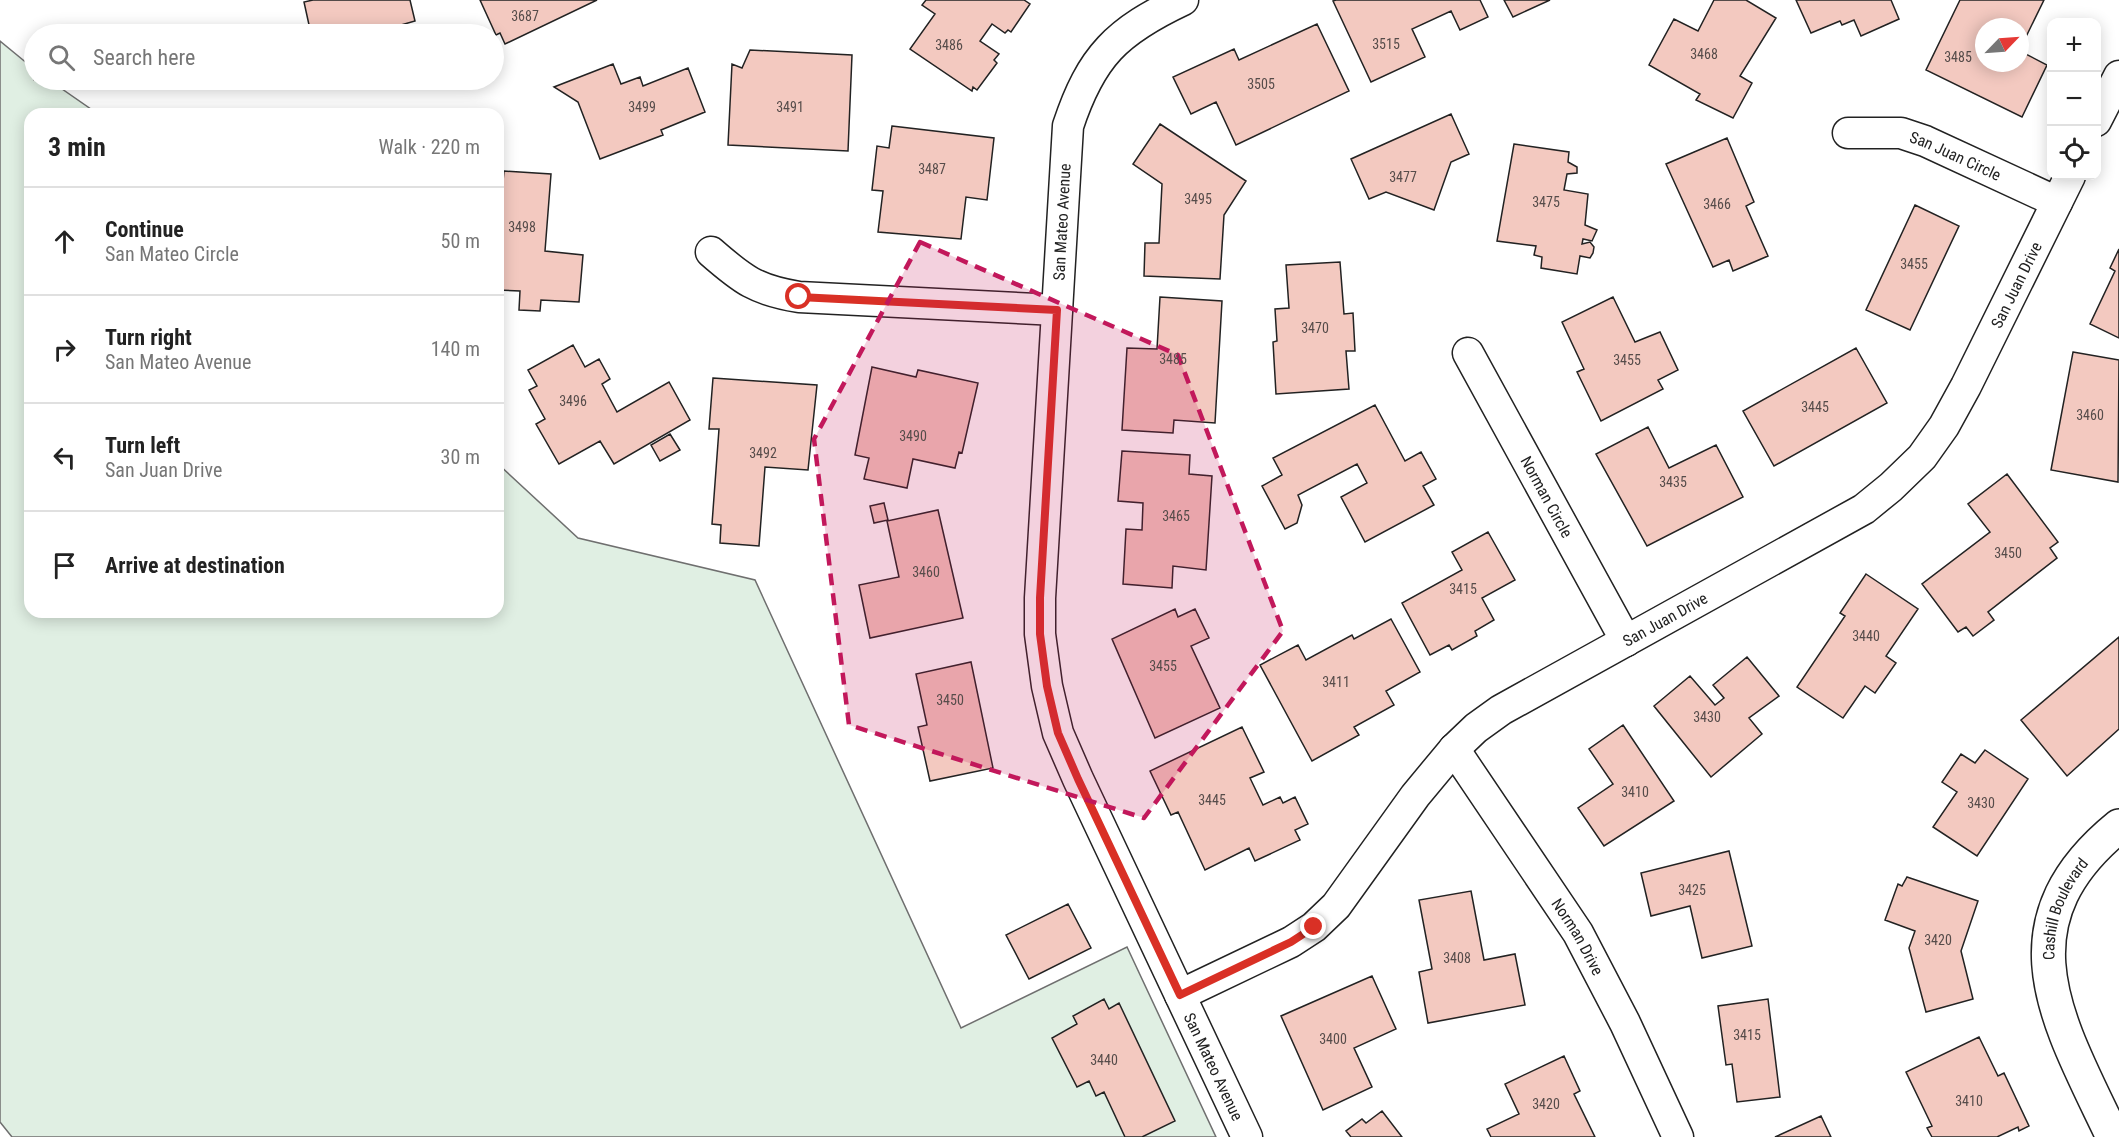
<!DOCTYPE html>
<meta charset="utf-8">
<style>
body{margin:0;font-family:"Roboto Condensed",sans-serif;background:#f2f2f2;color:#222}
.controls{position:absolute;right:18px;top:18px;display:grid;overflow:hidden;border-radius:12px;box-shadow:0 3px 15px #0003}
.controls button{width:54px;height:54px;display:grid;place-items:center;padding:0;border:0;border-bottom:2px solid #e0e0e0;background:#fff;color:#222;font:30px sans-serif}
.compass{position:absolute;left:1975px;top:18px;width:54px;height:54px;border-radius:50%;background:#fff;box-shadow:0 3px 15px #0003;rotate:65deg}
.stop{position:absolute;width:18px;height:18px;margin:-14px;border:4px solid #d93025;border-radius:50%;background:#fff}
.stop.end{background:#d93025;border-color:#fff;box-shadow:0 2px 6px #0008}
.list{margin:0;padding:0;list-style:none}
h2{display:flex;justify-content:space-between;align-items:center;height:78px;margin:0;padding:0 24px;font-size:26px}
h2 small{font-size:20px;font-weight:400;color:#767676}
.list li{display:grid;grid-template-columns:39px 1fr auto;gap:18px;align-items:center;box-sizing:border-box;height:108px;padding:0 24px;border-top:2px solid #e0e0e0}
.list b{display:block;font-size:22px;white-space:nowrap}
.list p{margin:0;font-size:20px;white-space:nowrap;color:#767676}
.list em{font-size:20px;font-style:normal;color:#767676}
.icon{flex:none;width:33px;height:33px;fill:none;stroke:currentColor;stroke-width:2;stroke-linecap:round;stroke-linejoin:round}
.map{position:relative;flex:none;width:2119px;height:1137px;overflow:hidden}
.search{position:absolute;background:#fff;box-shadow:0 3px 15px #0003;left:24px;top:24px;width:480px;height:66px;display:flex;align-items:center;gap:15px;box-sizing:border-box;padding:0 21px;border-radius:33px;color:#767676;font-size:22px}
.panel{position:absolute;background:#fff;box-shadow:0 3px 15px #0003;left:24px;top:108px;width:480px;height:510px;border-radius:18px}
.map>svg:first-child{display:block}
.green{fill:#e0efe3;stroke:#6f6f6f;stroke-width:1.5}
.building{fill:#f3c9c0;stroke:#222;stroke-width:1.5}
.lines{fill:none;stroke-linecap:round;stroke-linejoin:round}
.minor-casing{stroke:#222;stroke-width:33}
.tertiary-casing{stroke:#222;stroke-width:36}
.minor{stroke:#fff;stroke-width:30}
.tertiary{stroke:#fff;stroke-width:33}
.route{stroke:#d93025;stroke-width:8}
.marked{fill:#c2185b;fill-opacity:0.2;stroke:#c2185b;stroke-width:4.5;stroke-dasharray:12 8;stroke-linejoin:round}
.labels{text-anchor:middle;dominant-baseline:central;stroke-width:4.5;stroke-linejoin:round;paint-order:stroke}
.number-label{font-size:14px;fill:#564c4a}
.street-label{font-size:16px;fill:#222;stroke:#fff}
</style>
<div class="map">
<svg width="2119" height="1137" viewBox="0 0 2119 1137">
<rect width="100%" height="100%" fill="#fff"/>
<path class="green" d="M0,41L34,69V80H49L98,114H30V612H498V464L578,538L755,580L961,1028L1127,947L1216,1137H12L0,1122Z"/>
<path class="building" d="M313,0H410L415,21L373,33L372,30L351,34H311L304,2Z
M480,0H597L505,44L500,33L496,35Z
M926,0H1024L1030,4L1011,32L1008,30L1005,33L992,24L980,41L999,54L994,60L997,63L977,90L973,87L972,91L910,49L935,14L922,5Z
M1336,0H1480L1488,17L1460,30L1451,11L1412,29L1425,57L1371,82L1333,1Z
M1504,0H1550L1513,17Z
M1714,0H1746L1776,18L1740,76L1752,83L1733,118L1696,100L1700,94L1649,65L1674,19L1698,31Z
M1796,0H1891L1899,19L1861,36L1854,20L1842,25L1840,21L1811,33Z
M1960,0H2044L2020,49V27H1984V63H2020V51L2047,65L2022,117L1926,70Z
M1317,24L1349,91L1236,145L1216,102L1191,114L1173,77L1234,49L1239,60Z
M750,50L852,55L848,151L728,145L732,64L742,68Z
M613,64L621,84L640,77L643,86L688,68L705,112L661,130L663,135L600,159L578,102L554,87Z
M1451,114L1469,154L1451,162L1434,210L1386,192L1369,199L1351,159Z
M1160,124L1246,181L1224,215L1220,279L1144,276L1145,243H1159L1162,184L1133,164Z
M892,126L994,138L987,200L966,197L961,239L878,232L883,191L872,190L877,146L889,148Z
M1727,138L1754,202L1746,206L1768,256L1733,271L1729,260L1713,267L1666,164Z
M1514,144L1569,152L1568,162L1577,167V173L1567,174L1564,190L1588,194L1585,225L1597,230L1592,241L1583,239L1582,244L1590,242L1594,247L1593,253L1590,258L1580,256L1577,274L1541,268L1542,257L1534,255L1536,246L1497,241Z
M504,171L551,174L545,251L583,255L579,302L541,300L540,311L519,310L520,291L498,290V202H501Z
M1915,205L1959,226L1910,330L1866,310Z
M2119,249V338L2090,324L2115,271L2110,268Z
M1340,262L1344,314L1353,313L1355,351H1346L1349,389L1276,394L1273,342L1277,341L1275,309L1289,308L1286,265Z
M1160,297L1222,301L1215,423L1174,420L1173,433L1122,430L1127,348L1157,349Z
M1613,297L1635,342L1660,332L1678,370L1658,380L1663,389L1601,421L1577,372L1584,369L1562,322Z
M573,345L585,367L599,359L610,379L602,384L617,412L669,382L690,420L614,464L600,441L559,464L536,424L545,419L529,390L537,386L528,370Z
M1856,348L1887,403L1774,466L1743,411Z
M2073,352L2119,360L2118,482L2051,470Z
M872,367L916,377L918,370L978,383L962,453L959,452L955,468L913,459L907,488L864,479L869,458L855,455Z
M713,378L817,385L808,470L765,467L759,546L720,543L721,525L712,524L719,429H709Z
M1375,405L1405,461L1421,452L1436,479L1423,486L1434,505L1365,542L1341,497L1367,483L1357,464L1298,495L1302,505L1297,523L1285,529L1262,486L1282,475L1273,458Z
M1648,427L1669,468L1716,445L1743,497L1647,546L1596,454Z
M670,434L680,450L660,461L651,445Z
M1122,451L1190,455L1189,474L1212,476L1206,570L1173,566L1172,588L1123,584L1126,529L1142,530L1143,503L1118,501Z
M2007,474L2058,542L2050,548L2057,558L1988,612L1994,620L1973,636L1966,627L1958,632L1922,584L1990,532L1968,504Z
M884,503L888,520L874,523L870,506Z
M938,510L963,618L870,638L859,585L899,577L887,521Z
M1488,532L1515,580L1482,598L1494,620L1475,631L1477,636L1452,650L1449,645L1430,655L1402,603L1462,570L1452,552Z
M1866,574L1918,609L1886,656L1896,663L1875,693L1865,686L1843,718L1797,687L1845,616L1840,613Z
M1175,609L1178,617L1195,609L1209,638L1191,646L1220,708L1155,738L1112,639Z
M1391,619L1420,672L1386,691L1394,705L1354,727L1359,735L1312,761L1260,665L1298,645L1306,660L1352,635L1354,639Z
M2119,637V729L2067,776L2021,720Z
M1747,657L1779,696L1749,718L1762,734L1711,777L1654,706L1690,676L1715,705L1724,698L1713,685Z
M971,662L993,768L930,781L918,727L927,725L916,674Z
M1623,725L1674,801L1604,846L1578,808L1613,784L1589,749Z
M1242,727L1264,772L1250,778L1263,805L1280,797L1283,803L1295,797L1308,824L1295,830L1300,840L1255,861L1249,848L1205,870L1178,812L1171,815L1150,771Z
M1985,750L2028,779L1977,856L1933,827L1957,792L1942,782L1961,754L1975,763Z
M1729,851L1752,946L1702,958L1690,906L1651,916L1641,873Z
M1907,877L1978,901L1961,951L1973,999L1926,1012L1909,948L1915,931L1885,920L1898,884L1902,886Z
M1471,891L1484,960L1515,954L1525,1005L1428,1023L1419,972L1432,969L1419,900Z
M1068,904L1091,948L1029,979L1006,935Z
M1372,976L1396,1029L1354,1048L1372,1087L1323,1110L1281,1016Z
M1104,999L1109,1009L1119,1003L1175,1121L1142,1137H1125L1104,1092L1096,1096L1089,1081L1077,1087L1052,1038L1077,1024L1073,1016Z
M1768,999L1780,1097L1737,1102L1732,1064L1726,1065L1718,1006Z
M1979,1037L1998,1076L2004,1073L2029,1126L2019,1131L2018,1127L1997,1137H1932L1927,1128L1932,1126L1906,1072Z
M1564,1056L1580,1091L1574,1094L1595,1137H1491L1487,1129L1519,1114L1505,1084Z
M1382,1111L1402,1137H1351L1346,1131L1362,1119L1366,1123Z
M1821,1116L1831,1137H1775Z"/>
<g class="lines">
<g class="minor-casing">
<g id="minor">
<path id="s1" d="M1183,0C1117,31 1091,56 1068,126L1040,598V634L1047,686L1058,733L1078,779L1247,1137"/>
<path d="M2096,121L2119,76"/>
<path id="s2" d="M1848,133H1901L1925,141L2057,202"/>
<path d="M711,252C743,280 756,290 799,297L1057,310"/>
<path id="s3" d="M1468,353L1626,641"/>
<path id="s4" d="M1454,749L1578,933L1625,1023L1678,1137"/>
<path id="s5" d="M1180,995L1291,942L1314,927L1336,906L1415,796L1454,749L1476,728L1501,710L1864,509L1891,487L1922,457L1944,426L1966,386L2070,176"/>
</g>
</g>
<g class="tertiary-casing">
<g id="tertiary">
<path id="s6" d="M2113,1137C2059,1023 1997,925 2119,826"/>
</g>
</g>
<use href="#minor" class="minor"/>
<use href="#tertiary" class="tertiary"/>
</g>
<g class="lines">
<path class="route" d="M799,297L1057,310L1040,598V634L1047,686L1058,733L1078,779L1180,995L1291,942L1314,927"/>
</g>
<path class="marked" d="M920,242L1178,355L1283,631L1144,818L849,725L814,439Z"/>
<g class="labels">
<g class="number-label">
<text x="525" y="16">3687</text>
<text x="1386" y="44">3515</text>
<text x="949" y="45">3486</text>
<text x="1704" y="54">3468</text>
<text x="1958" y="57">3485</text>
<text x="1261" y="84">3505</text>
<text x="642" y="107">3499</text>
<text x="790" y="107">3491</text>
<text x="932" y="169">3487</text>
<text x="1403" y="177">3477</text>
<text x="1198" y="199">3495</text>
<text x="1546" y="202">3475</text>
<text x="1717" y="204">3466</text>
<text x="522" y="227">3498</text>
<text x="1914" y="264">3455</text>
<text x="1315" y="328">3470</text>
<text x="1173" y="359">3485</text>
<text x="1627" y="360">3455</text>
<text x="573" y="401">3496</text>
<text x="1815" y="407">3445</text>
<text x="2090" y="415">3460</text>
<text x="913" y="436">3490</text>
<text x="763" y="453">3492</text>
<text x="1673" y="482">3435</text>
<text x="1176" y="516">3465</text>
<text x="2008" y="553">3450</text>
<text x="926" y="572">3460</text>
<text x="1463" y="589">3415</text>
<text x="1866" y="636">3440</text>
<text x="1163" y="666">3455</text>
<text x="1336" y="682">3411</text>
<text x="950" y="700">3450</text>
<text x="1707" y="717">3430</text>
<text x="1635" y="792">3410</text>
<text x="1212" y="800">3445</text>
<text x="1981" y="803">3430</text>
<text x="1692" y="890">3425</text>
<text x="1938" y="940">3420</text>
<text x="1457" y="958">3408</text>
<text x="1747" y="1035">3415</text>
<text x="1333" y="1039">3400</text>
<text x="1104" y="1060">3440</text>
<text x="1969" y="1101">3410</text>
<text x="1546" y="1104">3420</text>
</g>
<g class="street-label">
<text stroke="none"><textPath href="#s2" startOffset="112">San Juan Circle</textPath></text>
<text transform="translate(1062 222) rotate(-87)">San Mateo Avenue</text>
<text stroke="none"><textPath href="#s5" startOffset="1128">San Juan Drive</textPath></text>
<text stroke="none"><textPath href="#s3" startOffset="164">Norman Circle</textPath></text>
<text stroke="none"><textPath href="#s5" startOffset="626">San Juan Drive</textPath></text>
<text stroke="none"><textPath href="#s6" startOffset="244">Cashill Boulevard</textPath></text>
<text stroke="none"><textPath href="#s4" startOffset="225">Norman Drive</textPath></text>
<text stroke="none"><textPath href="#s1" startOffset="1155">San Mateo Avenue</textPath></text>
</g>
</g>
</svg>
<div class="controls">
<button>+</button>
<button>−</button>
<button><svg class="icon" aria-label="locate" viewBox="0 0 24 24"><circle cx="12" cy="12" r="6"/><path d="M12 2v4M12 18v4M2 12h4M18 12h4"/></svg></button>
</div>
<svg class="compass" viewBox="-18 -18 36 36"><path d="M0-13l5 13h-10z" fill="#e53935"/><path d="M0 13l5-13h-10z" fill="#767676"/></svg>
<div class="stop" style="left:799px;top:297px"></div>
<div class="stop end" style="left:1314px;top:927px"></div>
<div class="search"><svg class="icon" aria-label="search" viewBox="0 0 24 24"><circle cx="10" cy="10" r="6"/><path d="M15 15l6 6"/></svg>Search here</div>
<section class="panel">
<h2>3 min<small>Walk · 220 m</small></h2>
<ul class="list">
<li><svg class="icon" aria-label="ahead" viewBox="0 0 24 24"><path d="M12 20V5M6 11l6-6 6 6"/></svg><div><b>Continue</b><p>San Mateo Circle</p></div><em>50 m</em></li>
<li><svg class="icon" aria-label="right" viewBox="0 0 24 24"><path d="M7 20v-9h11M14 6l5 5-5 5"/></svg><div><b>Turn right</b><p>San Mateo Avenue</p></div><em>140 m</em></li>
<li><svg class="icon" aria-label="left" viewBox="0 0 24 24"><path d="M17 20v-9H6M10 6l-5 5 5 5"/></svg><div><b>Turn left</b><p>San Juan Drive</p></div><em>30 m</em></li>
<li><svg class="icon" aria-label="arrive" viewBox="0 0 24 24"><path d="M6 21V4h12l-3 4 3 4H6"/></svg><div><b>Arrive at destination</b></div></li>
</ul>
</section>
</div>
